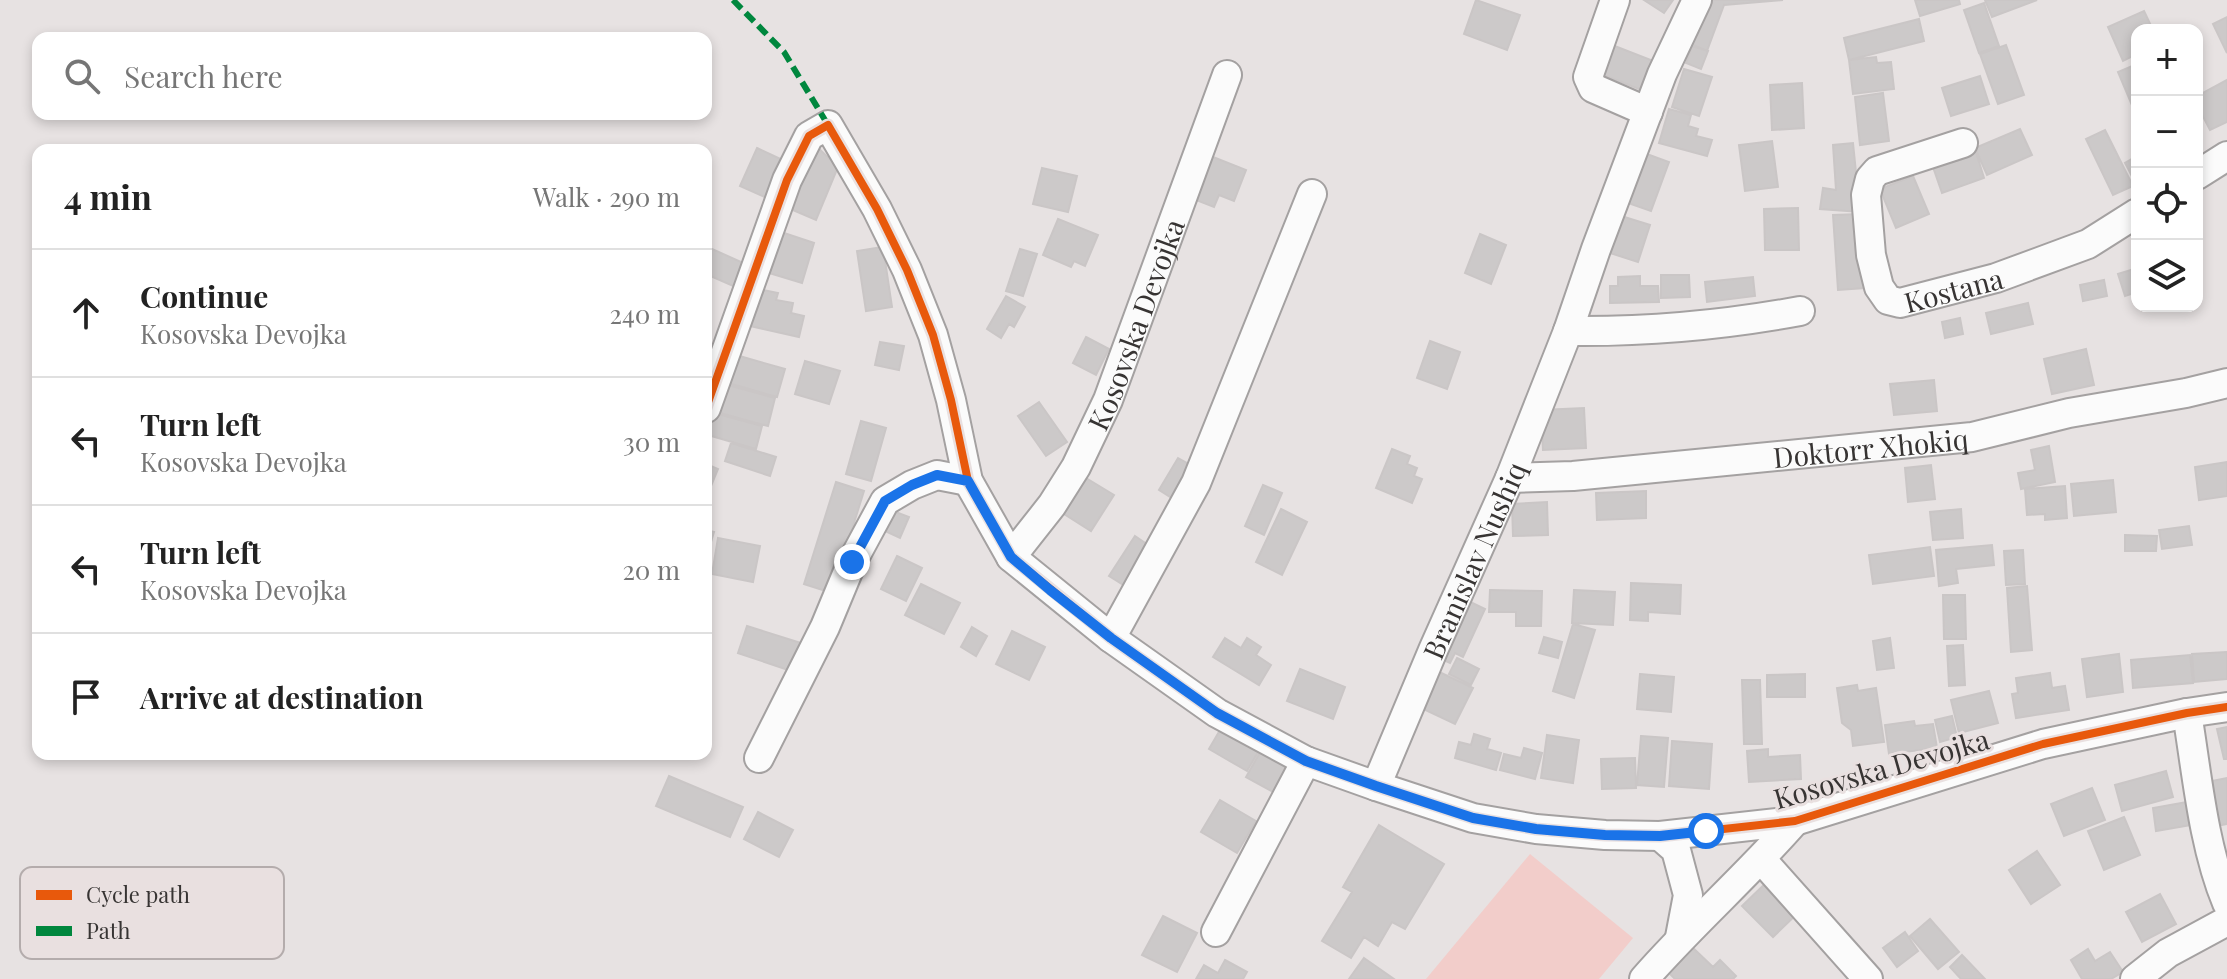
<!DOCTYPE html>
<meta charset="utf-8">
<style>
body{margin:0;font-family:"Playfair Display",serif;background:#f6f6f6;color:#222}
.controls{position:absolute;right:24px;top:24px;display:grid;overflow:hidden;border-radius:16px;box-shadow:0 4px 12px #0003}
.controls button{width:72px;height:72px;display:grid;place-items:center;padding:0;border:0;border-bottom:2px solid #e0e0e0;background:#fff;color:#222;font:40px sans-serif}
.stop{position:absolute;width:24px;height:24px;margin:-18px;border:6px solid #1a73e8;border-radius:50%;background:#fff}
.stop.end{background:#1a73e8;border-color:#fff;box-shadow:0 2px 8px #0008}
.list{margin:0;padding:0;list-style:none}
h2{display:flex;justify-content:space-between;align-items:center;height:104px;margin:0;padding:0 32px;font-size:34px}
h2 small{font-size:26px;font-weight:400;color:#767676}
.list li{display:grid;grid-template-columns:52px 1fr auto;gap:24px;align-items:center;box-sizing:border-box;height:128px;padding:0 32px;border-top:2px solid #e0e0e0}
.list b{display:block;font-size:30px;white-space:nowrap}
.list p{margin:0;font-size:26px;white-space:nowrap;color:#767676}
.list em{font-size:26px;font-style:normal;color:#767676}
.icon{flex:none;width:44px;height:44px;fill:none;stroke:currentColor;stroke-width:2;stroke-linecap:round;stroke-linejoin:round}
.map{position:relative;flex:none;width:2227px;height:979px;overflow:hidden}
.search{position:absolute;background:#fff;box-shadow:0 4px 12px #0003;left:32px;top:32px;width:680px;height:88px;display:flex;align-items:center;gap:20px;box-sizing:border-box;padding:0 28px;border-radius:16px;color:#767676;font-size:30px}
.panel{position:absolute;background:#fff;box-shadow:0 4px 12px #0003;left:32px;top:144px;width:680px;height:616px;border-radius:16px}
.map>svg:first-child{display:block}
.green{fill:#f2cdca}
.building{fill:#ccc9c9;stroke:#cac6c6;stroke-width:2}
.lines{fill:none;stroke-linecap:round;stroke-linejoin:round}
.minor-casing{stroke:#a4a1a1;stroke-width:32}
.minor{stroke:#fbfbfb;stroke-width:28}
.quiet{stroke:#00873e;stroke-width:6;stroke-dasharray:12 6;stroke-linecap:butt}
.cycleway-casing{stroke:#e9e0e0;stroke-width:13}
.cycleway{stroke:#e8590c;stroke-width:8}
.route{stroke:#1a73e8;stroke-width:10}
.labels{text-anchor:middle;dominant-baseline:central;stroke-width:6;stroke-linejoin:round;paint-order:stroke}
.street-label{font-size:28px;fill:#373433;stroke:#e9e0e0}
.key{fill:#e9e0e0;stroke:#b4acac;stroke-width:2}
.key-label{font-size:22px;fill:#373433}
</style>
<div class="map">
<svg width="2227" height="979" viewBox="0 0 2227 979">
<rect width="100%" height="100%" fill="#e7e2e2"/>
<path class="green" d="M1530,854L1633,938L1599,979H1426Z"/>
<path class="building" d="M1476,0L1520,15L1507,50L1464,34Z
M1644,0H1673L1664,13Z
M1708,0H1783L1724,5L1707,51L1691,44Z
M1915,0H1959L1960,4L1920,16Z
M1985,0H2037L1992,17Z
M1984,3L1999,46L1979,53L1964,10Z
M2144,11L2153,30H2137V54L2123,61L2108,27Z
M2227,17V53L2213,24Z
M1919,19L1924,41L1849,60L1844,38Z
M1607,43L1656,62L1644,91L1596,72Z
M2006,45L2024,95L1998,104L1980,54Z
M1692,46L1708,51L1701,69L1686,63Z
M1876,57L1877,63L1891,62L1894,89L1853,94L1849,60Z
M2137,64V109L2134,110L2118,72Z
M1684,69L1712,77L1699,116L1672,107Z
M1980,76L1989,104L1951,116L1942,88Z
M2227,80V122L2210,130L2197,105V96Z
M1802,83L1804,128L1772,130L1770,85Z
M1883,93L1889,141L1860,145L1855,97Z
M1669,109L1691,115L1688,126L1698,129L1696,136L1712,140L1707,156L1659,143Z
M2020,129L2032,155L1987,175L1975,148Z
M2105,130L2133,186L2113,195L2086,139Z
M1772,141L1778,187L1745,191L1739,145Z
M1853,143L1860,212L1820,209L1823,188L1836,190L1833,145Z
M814,144L838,167L816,220L788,208Z
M757,148L787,162L769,199L740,186Z
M1975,149L1984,178L1942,193L1932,164Z
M1644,153L1669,162L1651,211L1625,202Z
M1208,155L1246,170L1234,201L1219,195L1214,207L1191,198Z
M2137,156V179L2134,180L2125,163Z
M1042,168L1077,176L1068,212L1033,204Z
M1913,176L1929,214L1896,228L1880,189Z
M1798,208L1799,250H1765L1764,209Z
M1860,214L1865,288L1838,290L1833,215Z
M1618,215L1650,225L1638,262L1607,252Z
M1058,219L1098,235L1085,266L1074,261L1071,267L1043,255Z
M778,231L814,243L802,283L766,272Z
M1480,234L1506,245L1491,284L1465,273Z
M883,247L892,307L866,311L857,251Z
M712,249L750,266L740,289L706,274V263Z
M1020,249L1037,254L1023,296L1006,291Z
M2137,268V292L2125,296L2118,274Z
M1661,275H1689L1690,297L1661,298Z
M1640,276V286H1658L1659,302L1610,303V286H1618V277Z
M1753,277L1755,296L1707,302L1705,282Z
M2104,280L2107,296L2083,301L2080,285Z
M758,289L778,293L776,300L793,303L791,313L804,316L799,337L750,326Z
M1006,296L1025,307L1014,327L1009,324L1001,338L987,329Z
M2028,303L2033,324L1991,334L1986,313Z
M1960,318L1963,334L1945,338L1942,322Z
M1086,337L1109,349L1096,375L1073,363Z
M1430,341L1460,352L1447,389L1417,378Z
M880,342L904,346L899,370L875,365Z
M2086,349L2094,385L2052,394L2044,359Z
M736,355L785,369L777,397L728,383Z
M805,361L840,371L829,404L795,394Z
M1934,380L1937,411L1894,415L1890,384Z
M728,385L775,398L768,426L720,413Z
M1039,402L1067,442L1046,456L1018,416Z
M1584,408L1586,448L1543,450L1541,410Z
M714,413L762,426L756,449L708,435Z
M861,421L886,428L871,481L846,474Z
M731,443L776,457L770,476L725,461Z
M2049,446L2055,482L2021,489L2018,473L2035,470L2031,450Z
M1392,449L1410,456L1407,464L1417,468L1414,476L1422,479L1412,503L1376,488Z
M1178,458L1194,467L1175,500L1159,490Z
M2227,462V496L2199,500L2195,467Z
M706,464L718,469L706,498Z
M1931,465L1935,499L1908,502L1905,468Z
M1086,478L1114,495L1091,531L1064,514Z
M2113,480L2116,512L2074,516L2071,484Z
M836,482L864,491L832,593L804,584Z
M1263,485L1282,493L1264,535L1245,526Z
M2065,486L2067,518L2045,520V514L2027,515L2025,489Z
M1646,491V518L1597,520L1596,493Z
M1547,502L1548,535L1513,536L1512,504Z
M1281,509L1307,522L1282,575L1256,562Z
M1961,509L1963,538L1933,540L1930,512Z
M893,511L909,517L900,538L885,531Z
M2189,526L2192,545L2162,549L2159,530Z
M706,530L714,532L708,552H706Z
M2125,535L2157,536L2156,551H2125Z
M1135,536L1154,549L1128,588L1109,576Z
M718,538L760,546L753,582L712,574Z
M1992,545L1994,565L1956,569L1958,583L1939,586L1936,550Z
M1930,547L1934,576L1873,584L1869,555Z
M2023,550L2025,584L2006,585L2004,551Z
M897,556L922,568L906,601L881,589Z
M1631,583L1681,585L1680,614L1648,612V621L1630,620Z
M921,584L960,603L944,634L905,615Z
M2027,586L2032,650L2011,652L2007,588Z
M1490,590L1542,591L1541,626H1516V612H1489Z
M1574,590L1615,592L1613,625L1572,623Z
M1943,595H1965L1966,639H1944Z
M1464,599L1485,609L1463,657L1455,653L1450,663L1437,657Z
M1573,624L1595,630L1574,698L1553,691Z
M747,626L807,645L797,673L738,653Z
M972,627L987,636L976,656L961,647Z
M1012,631L1045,647L1029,680L996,664Z
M1544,637L1562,642L1558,658L1539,653Z
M1225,638L1241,648L1247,638L1261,647L1256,655L1271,665L1259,685L1213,657Z
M1890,638L1894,668L1877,670L1873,641Z
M1963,645L1965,685L1949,686L1947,646Z
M2227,652V679L2194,682L2192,654Z
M2119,654L2123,692L2087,697L2082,659Z
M2190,655L2193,683L2133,688L2131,660Z
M1457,658L1479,669L1471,685L1449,674Z
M1300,669L1345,687L1333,719L1287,701Z
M1435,670L1473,688L1455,724L1417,706Z
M2050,673L2052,688L2065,686L2069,710L2016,718L2012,694L2018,693L2016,678Z
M1640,674L1674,677L1671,712L1637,709Z
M1805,674V697H1767V675Z
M1742,680H1760L1762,744H1744Z
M1857,685L1858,691L1876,688L1884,742L1853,746L1851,730L1842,723L1837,688Z
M1989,691L1998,723L1959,733L1951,700Z
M1952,716L1957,737L1940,742L1935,720Z
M1914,721L1915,726L1933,724L1937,748L1889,754L1885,725Z
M2227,727V759H2224L2217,729Z
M1220,730L1258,752L1247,771L1209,749Z
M1474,734L1490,739L1487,749L1501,753L1496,770L1455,758L1459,742L1471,745Z
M1547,735L1579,740L1573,783L1541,778Z
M1641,736L1668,738L1664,787L1637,785Z
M1672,741L1712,744L1709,789L1669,786Z
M1265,744L1291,759L1273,792L1246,777Z
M1524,748L1542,753L1535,779L1500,770L1504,754L1521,758Z
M1768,749V757L1800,755L1801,779L1749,782L1747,751Z
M1635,758L1636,788L1602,789L1601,759Z
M2166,771L2173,797L2122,811L2115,785Z
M669,776L743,807L730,837L656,806Z
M2227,778V824L2216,826L2207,782Z
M2092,788L2105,820L2064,836L2051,804Z
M1220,800L1256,821L1237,853L1201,832Z
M2193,801L2197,824L2156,831L2153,808Z
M758,812L793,830L779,857L744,839Z
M2124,817L2140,855L2104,870L2088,831Z
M1379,825L1444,864L1405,929L1392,922L1378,946L1364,937L1351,958L1322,941L1352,892L1343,887Z
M2037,851L2060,885L2031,904L2009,870Z
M1770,879L1801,910L1773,937L1742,906Z
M2160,894L2176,924L2142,942L2126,912Z
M1163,916L1197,933L1177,972L1142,955Z
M1930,919L1959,952L1938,969L1910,936Z
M1905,932L1918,951L1897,967L1883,948Z
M1691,946L1713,967L1720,960L1736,976L1733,979H1675L1667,971Z
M2088,949L2095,961L2110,952L2123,972L2111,979H2082L2071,960Z
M1962,955L1985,979H1961L1950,967Z
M1364,958L1394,979H1349Z
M1225,960L1247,972L1243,979H1196L1204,965L1218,973Z"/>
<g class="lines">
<g class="minor-casing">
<g id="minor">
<path d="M1615,0L1588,77L1593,88L1648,112"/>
<path id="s1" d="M1963,143L1877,171L1870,179L1866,195L1871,255L1879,287L1888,300L1900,303L1996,278L2088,244L2137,213"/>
<path d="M2197,175L2227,156"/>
<path d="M1568,331C1645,332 1724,325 1800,311"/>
<path d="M706,408L787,180L809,136L828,125L877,209L907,270L933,335L951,400L968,481L1011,557L1111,638L1217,713L1306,761L1376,786L1473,818L1536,829L1605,835L1660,836L1795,821L2043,744L2187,713L2227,707"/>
<path id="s2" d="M1510,478L1573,476L1972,437L2069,413L2186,393L2227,383"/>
<path id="s3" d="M1011,557L1052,505L1076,467L1108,400L1227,75"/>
<path d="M1111,638L1196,483L1312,194"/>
<path d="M2187,713C2197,774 2203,845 2227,903"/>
<path d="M759,758L825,627L852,562L885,501L912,485L937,475L968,481"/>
<path id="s4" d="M1376,786L1434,648L1510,478L1568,331L1596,249L1662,74L1697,0"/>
<path d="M1660,836L1676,850L1688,895L1680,937"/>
<path d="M1761,859L1868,979"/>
<path d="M1216,932L1306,761"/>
<path d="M1644,979C1692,924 1747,876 1795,821"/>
<path d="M2135,979L2168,953L2227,921"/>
</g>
</g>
<use href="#minor" class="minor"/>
<path class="quiet" d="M733,0L784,52L828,125"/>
<g class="cycleway-casing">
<path id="cycleway" d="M706,408L787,180L809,136L828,125L877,209L907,270L933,335L951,400L968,481L1011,557L1111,638L1217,713L1306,761L1376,786L1473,818L1536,829L1605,835L1660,836L1795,821L2043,744L2187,713L2227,707"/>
</g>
<use href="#cycleway" class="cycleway"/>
</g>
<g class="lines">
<path class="route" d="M852,562L885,501L912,485L937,475L968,481L1011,557L1050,590L1111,638L1217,713L1306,761L1376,786L1473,818L1536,829L1605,835L1660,836L1706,831"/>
</g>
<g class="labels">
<g class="street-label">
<text stroke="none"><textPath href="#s1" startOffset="294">Kostana</textPath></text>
<text stroke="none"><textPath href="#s3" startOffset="266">Kosovska Devojka</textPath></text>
<text stroke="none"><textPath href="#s2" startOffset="362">Doktorr Xhokiq</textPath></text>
<text stroke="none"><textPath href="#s4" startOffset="246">Branislav Nushiq</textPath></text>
<text transform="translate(1881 768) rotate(-16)">Kosovska Devojka</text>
</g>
</g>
<rect x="20" y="867" width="264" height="92" rx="12" class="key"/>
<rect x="36" y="890" width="36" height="10" fill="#e8590c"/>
<rect x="36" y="926" width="36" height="10" fill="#00873e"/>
<g class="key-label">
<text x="86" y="903">Cycle path</text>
<text x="86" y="939">Path</text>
</g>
</svg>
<div class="controls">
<button>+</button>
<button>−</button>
<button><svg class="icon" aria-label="locate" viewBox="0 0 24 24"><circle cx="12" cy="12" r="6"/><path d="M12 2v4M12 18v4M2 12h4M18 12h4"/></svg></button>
<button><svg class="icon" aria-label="layers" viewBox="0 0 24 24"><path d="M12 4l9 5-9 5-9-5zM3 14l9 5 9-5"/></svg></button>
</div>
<div class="stop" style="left:1706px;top:831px"></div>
<div class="stop end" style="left:852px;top:562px"></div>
<div class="search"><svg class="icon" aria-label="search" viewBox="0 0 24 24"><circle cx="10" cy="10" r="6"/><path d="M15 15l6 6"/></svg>Search here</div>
<section class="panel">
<h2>4 min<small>Walk · 290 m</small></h2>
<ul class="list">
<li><svg class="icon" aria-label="ahead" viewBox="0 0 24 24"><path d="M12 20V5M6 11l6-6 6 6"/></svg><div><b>Continue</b><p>Kosovska Devojka</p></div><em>240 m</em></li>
<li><svg class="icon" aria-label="left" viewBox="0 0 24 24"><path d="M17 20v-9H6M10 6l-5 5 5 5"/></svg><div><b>Turn left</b><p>Kosovska Devojka</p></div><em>30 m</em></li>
<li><svg class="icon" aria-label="left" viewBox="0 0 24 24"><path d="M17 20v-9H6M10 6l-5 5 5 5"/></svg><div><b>Turn left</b><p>Kosovska Devojka</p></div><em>20 m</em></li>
<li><svg class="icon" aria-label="arrive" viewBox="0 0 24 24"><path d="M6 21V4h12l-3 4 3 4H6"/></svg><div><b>Arrive at destination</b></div></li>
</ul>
</section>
</div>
